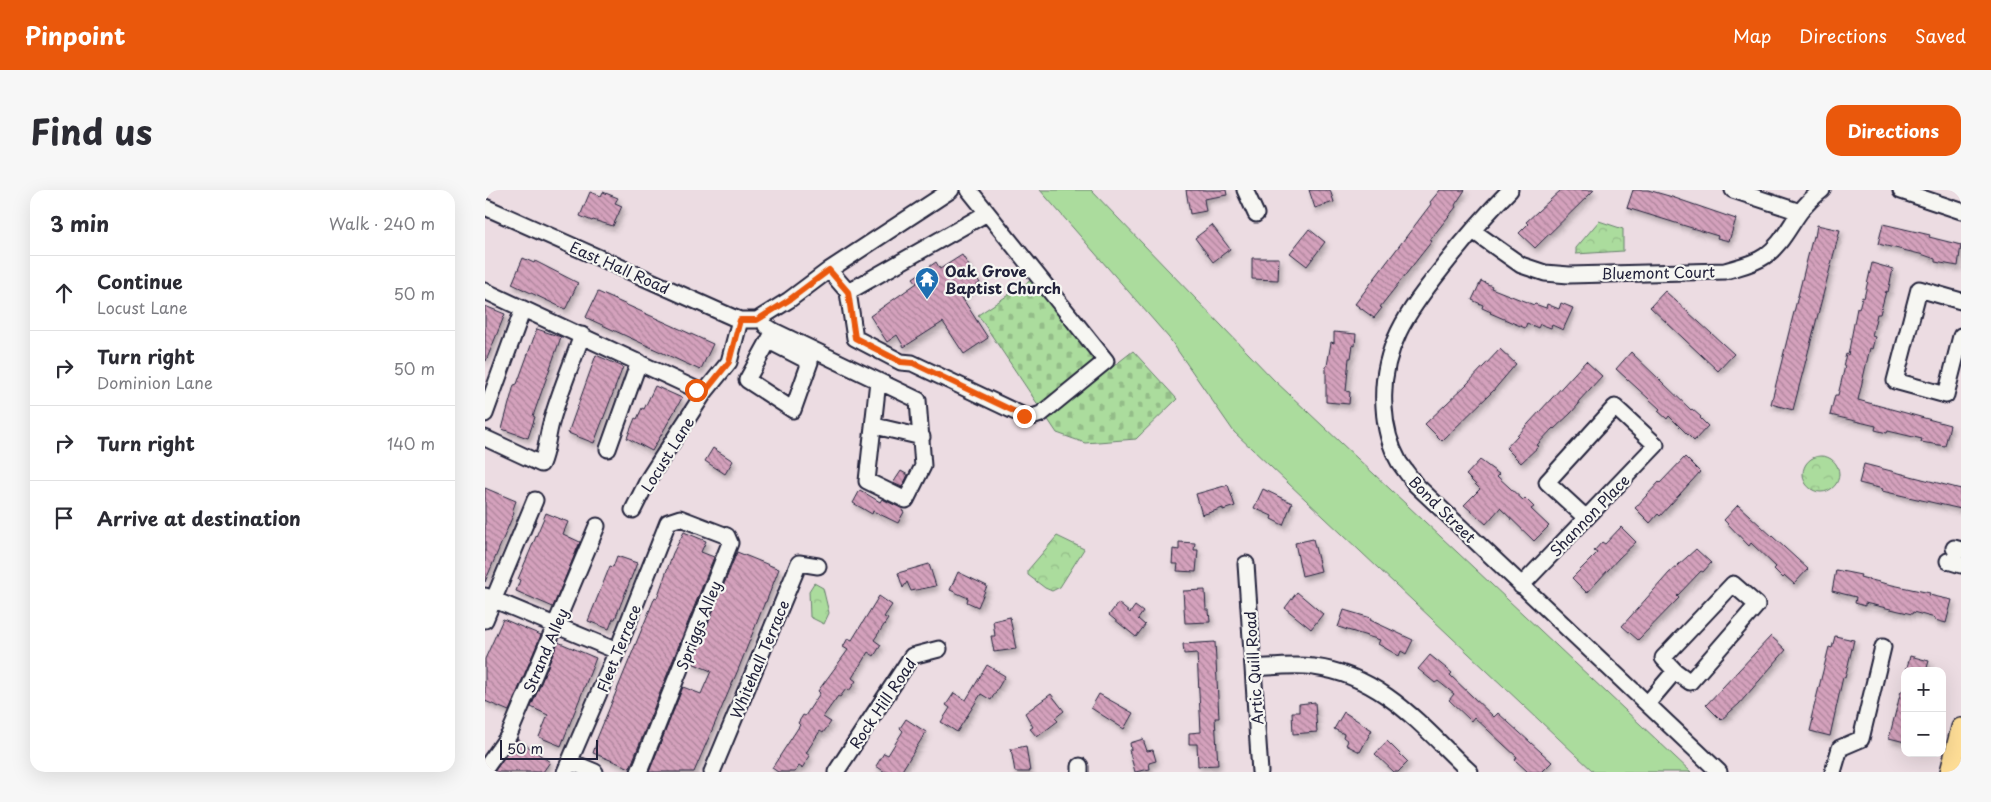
<!DOCTYPE html>
<meta charset="utf-8">
<style>
body{margin:0;font-family:"Playpen Sans",sans-serif;background:#f7f7f7;color:#2b2b33}
.controls{position:absolute;right:15px;bottom:15px;display:grid;overflow:hidden;border-radius:10px;box-shadow:0 5px 20px #0002}
.controls button{width:45px;height:45px;display:grid;place-items:center;padding:0;border:0;border-bottom:1px solid #e1e1e2;background:#fff;color:#2b2b33;font:25px sans-serif}
.scale{position:absolute;left:15px;bottom:12px;width:98px;box-sizing:border-box;padding-left:5px;border:2px solid #22223b;border-top:0;font-size:14px;line-height:18px;white-space:nowrap;color:#22223b;-webkit-text-stroke:4px #f6f6f2;paint-order:stroke}
.stop{position:absolute;width:15px;height:15px;margin:-11px;border:4px solid #ea580c;border-radius:50%;background:#fff}
.stop.end{background:#ea580c;border-color:#fff;box-shadow:0 1px 5px #0008}
.list{margin:0;padding:0;list-style:none}
h2{display:flex;justify-content:space-between;align-items:center;height:65px;margin:0;padding:0 20px;font-size:21px}
h2 small{font-size:16px;font-weight:400;color:#7c7c81}
.list li{display:grid;grid-template-columns:32px 1fr auto;gap:15px;align-items:center;box-sizing:border-box;height:75px;padding:0 20px;border-top:1px solid #e1e1e2}
.list b{display:block;font-size:19px;white-space:nowrap}
.list p{margin:0;font-size:16px;white-space:nowrap;color:#7c7c81}
.list em{font-size:16px;font-style:normal;color:#7c7c81}
.icon{flex:none;width:28px;height:28px;fill:none;stroke:currentColor;stroke-width:2;stroke-linecap:round;stroke-linejoin:round}
.map{position:relative;flex:none;width:1476px;height:582px;overflow:hidden;border-radius:15px}
header{display:flex;align-items:center;gap:30px;box-sizing:border-box;height:70px;padding:0 25px;background:#ea580c;color:#fff}
header strong{font-size:24px}
nav{display:flex;gap:28px;margin-inline-start:auto;font-size:18px}
.intro{display:flex;align-items:center;justify-content:space-between;box-sizing:border-box;height:120px;padding:0 30px}
h1{margin:0;font-size:35px}
.button{padding:12px 22px;border-radius:15px;background:#ea580c;color:#fff;font-size:18px;font-weight:700}
main{display:flex;gap:30px;padding:0 30px}
aside{flex:1;background:#fff;border-radius:15px;box-shadow:0 5px 20px #0002}
.map>svg:first-child{display:block}
.grass{fill:#abdc9d;stroke:#667f6c}
.cemetery{fill:url(#cemetery-stones);stroke:#667f6c}
.park{fill:url(#park-crowns);stroke:#667f6c}
.building{fill:url(#building-back-hatch);stroke:#22223b;filter:url(#shadow)}
.lines{fill:none;stroke-linecap:round;stroke-linejoin:round}
.minor-casing{stroke:#22223b;stroke-width:19}
.major-casing{stroke:#22223b;stroke-width:22}
.minor{stroke:#f6f6f2;stroke-width:15}
.major{stroke:#fedd96;stroke-width:19}
.route{stroke:#ea580c;stroke-width:6}
.labels{text-anchor:middle;dominant-baseline:central;stroke-width:4.5;stroke-linejoin:round;paint-order:stroke}
.street-label{font-size:15px;fill:#22223b;stroke:#f6f6f2}
.poi-label{font-size:15px;font-weight:bold;fill:#22223b;stroke:#f6f6f2;text-anchor:start}
</style>
<header>
<strong>Pinpoint</strong>
<nav><a>Map</a><a>Directions</a><a>Saved</a></nav>
</header>
<div class="intro"><h1>Find us</h1><a class="button">Directions</a></div>
<main>
<aside>
<h2>3 min<small>Walk · 240 m</small></h2>
<ul class="list">
<li><svg class="icon" aria-label="ahead" viewBox="0 0 24 24"><path d="M12 20V5M6 11l6-6 6 6"/></svg><div><b>Continue</b><p>Locust Lane</p></div><em>50 m</em></li>
<li><svg class="icon" aria-label="right" viewBox="0 0 24 24"><path d="M7 20v-9h11M14 6l5 5-5 5"/></svg><div><b>Turn right</b><p>Dominion Lane</p></div><em>50 m</em></li>
<li><svg class="icon" aria-label="right" viewBox="0 0 24 24"><path d="M7 20v-9h11M14 6l5 5-5 5"/></svg><div><b>Turn right</b></div><em>140 m</em></li>
<li><svg class="icon" aria-label="arrive" viewBox="0 0 24 24"><path d="M6 21V4h12l-3 4 3 4H6"/></svg><div><b>Arrive at destination</b></div></li>
</ul>
</aside>
<div class="map">
<svg width="1476" height="582" viewBox="0 0 1476 582">
<defs>
<pattern id="cemetery-stones" width="16" height="16" patternUnits="userSpaceOnUse" patternTransform="scale(1.25)"><rect width="16" height="16" fill="#abdc9d"/><path d="M2 7V4a2 2 0 0 1 4 0v3zM10 15v-3a2 2 0 0 1 4 0v3z" fill="#93bc88"/></pattern>
<pattern id="park-crowns" width="20" height="18" patternUnits="userSpaceOnUse" patternTransform="scale(1.25)"><rect width="20" height="18" fill="#abdc9d"/><path d="M2 6a3 3 0 1 1 6 0M12 15a3 3 0 1 1 6 0" fill="none" stroke="#93bc88"/></pattern>
<pattern id="building-back-hatch" width="6" height="6" patternUnits="userSpaceOnUse" patternTransform="scale(1.25)"><rect width="6" height="6" fill="#d4a1bc"/><path d="M-1 5l2 2M0 0l6 6M5-1l2 2" fill="none" stroke="#ac839a"/></pattern>
<filter id="shadow"><feDropShadow dx="2.5" dy="4" stdDeviation="2.5" flood-color="#0004"/></filter>
</defs>
<rect width="100%" height="100%" fill="#ecdce2"/>
<filter id="ink" filterUnits="userSpaceOnUse"><feTurbulence type="fractalNoise" baseFrequency=".02" numOctaves="2"/><feDisplacementMap in="SourceGraphic" scale="10" xChannelSelector="R" yChannelSelector="G"/><feConvolveMatrix kernelMatrix="1 2 1 2 8 2 1 2 1" color-interpolation-filters="sRGB"/></filter>
<g filter="url(#ink)">
<path class="grass" d="M555,0H606L789,190L1206,582H1109L749,242L684,148Z"/>
<path class="cemetery" d="M546,90L621,182L648,161L692,209L651,249L600,253L572,243L493,125Z"/>
<path class="park" d="M1114,31L1138,39V61L1091,64V58Z
M1318 284a18 18 0 1 1 36 0a18 18 0 1 1-36 0Z
M572,346L599,359L575,397L567,401L560,398L543,385V380Z
M329,393L338,398L344,423L339,434L325,427L324,401Z"/>
<path class="building" d="M701,0H741L742,5L719,9L721,21L705,24Z
M824,0H845L849,12L830,18Z
M955,0H980L970,15L971,17L945,50L947,51L895,117L897,118L889,128L870,114L946,14L945,12Z
M1076,0H1109L1050,58L1034,43L1043,34L1041,32Z
M1148,0H1163L1184,6L1251,29L1244,51L1232,48L1233,46L1142,18Z
M105,2L116,6L118,2L133,8L130,13L137,16L128,36L108,30L107,31L95,26Z
M1398,34L1445,45L1444,47L1476,55L1473,76L1450,72V69L1439,65L1393,54Z
M727,35L745,59L728,72L710,48Z
M1332,35L1355,40L1308,220L1286,214L1328,46L1330,47Z
M824,39L840,52L822,76L805,63Z
M477,65L495,93L476,106L503,148L479,164L458,132L419,157L412,145L402,152L385,126L432,93L428,88L451,72L455,79Z
M38,68L49,73L50,71L93,93L81,118L80,119L27,94Z
M767,68H794L793,90L767,89Z
M1387,73L1408,79L1403,102L1401,101L1395,124H1392L1387,146L1390,147L1387,159L1385,158L1373,210L1465,235L1460,256L1436,252L1437,249L1403,241L1402,243L1390,240L1391,236L1345,225L1350,205H1353L1360,176H1358L1361,164L1363,165L1372,118L1374,119L1377,107L1379,108Z
M996,91L1007,96L1006,98L1049,115L1050,114L1061,118L1062,114L1074,119L1076,113L1088,118L1078,140L1067,135L1066,138L1055,134L1053,138L1042,133L1040,138L1005,123L1006,122L997,118L998,115L987,110Z
M1180,101L1249,164L1233,181L1165,117Z
M113,102L228,154L216,179L215,180L102,128L101,127Z
M0,116L20,124L1,171H0Z
M52,139L76,147L48,226L50,227L43,248L17,239L29,195L32,194Z
M849,142L871,144L870,156L868,155L866,168H864L861,201L865,202L864,214L841,212V176H842L846,152L849,153Z
M1015,159L1031,174L1008,201L957,251L940,234L982,194Z
M1146,162L1206,220L1207,219L1216,227L1215,228L1223,236L1209,251L1184,226L1182,229L1173,221L1175,219L1131,179Z
M111,165L138,177L109,253L83,243Z
M1101,171L1117,186L1093,212L1094,214L1086,223L1069,239L1068,238L1052,255L1054,256L1036,273L1021,258Z
M170,196L197,208L167,261L142,248L150,228L152,229L157,218L159,219L160,217Z
M228,258L248,271L240,284L220,271Z
M1200,267L1215,282L1175,326L1173,324L1165,333L1150,318L1174,292L1175,293Z
M995,270L1014,284L1012,286L1038,310L1040,308L1049,317L1046,319L1064,336L1049,351L1015,318L1001,334L979,315L995,299L981,285Z
M1379,274L1476,299V319L1397,301L1398,299L1374,293Z
M416,281L423,285L417,297L408,293Z
M743,295L750,316L738,320V318L717,325L711,304Z
M0,298L31,311L27,322L29,323L0,392Z
M778,299L807,313L798,335L786,329L787,326L769,318Z
M375,300L395,312L397,309L418,319L417,321L419,322L413,333L388,321L387,324L368,313Z
M1253,315L1323,379L1309,394L1300,386L1298,388L1289,379L1291,377L1266,353L1264,356L1239,330Z
M61,323L83,332L78,344L95,352L68,417L31,401L35,390L33,389Z
M1136,337L1151,352L1134,368L1102,403L1087,388L1112,363L1109,361L1117,352L1120,354Z
M199,342L221,351L216,362L229,367L145,578L108,563L112,551H111L170,407L172,408L188,363Z
M828,349L836,381L817,386L810,353Z
M694,352L710,353L709,360H713L711,382L692,381L693,374H687L688,359L694,360Z
M1211,359L1226,373L1218,382L1216,381L1192,406L1194,408L1153,450L1137,436L1184,383Z
M252,362L294,379L281,412H280L253,480L209,582H164L198,497L216,504L226,481L207,473Z
M132,366L152,373L130,429H128L124,439L103,431L125,376L128,377Z
M444,374L451,396L426,401L422,392L418,398L413,383Z
M1351,380L1376,385L1375,387L1398,393L1445,403L1444,405L1467,410L1461,433L1450,430V428L1428,422L1427,424L1380,413V416L1370,413L1371,407L1347,401Z
M473,382L502,396L493,417L482,412L483,408L465,400Z
M720,400L721,420H724L725,432L700,433L698,401Z
M812,402L838,424L826,439L800,418Z
M394,406L407,415L399,427L403,429L389,450L396,455L389,466L383,462L367,488L371,491L364,501L361,499L355,507L353,506L338,527L346,532L338,543L335,541L321,563L325,566L317,578L314,576L310,582H293L287,578L315,535L313,533L318,525L320,526L335,503L333,501L363,460L358,457L363,448L367,450Z
M633,413L645,423L650,416L658,422L653,429L660,435L651,447L624,425Z
M859,420L886,428L885,430L928,450L921,464L916,461L914,466L893,454L895,450L853,437Z
M525,427L531,459L509,462L506,446H510L508,431Z
M18,429L56,445L24,521L0,511V469Z
M1286,446L1301,460L1254,514L1236,530L1221,515Z
M1350,446L1369,450L1360,488L1358,487L1345,546L1325,541L1328,529H1326L1344,457L1347,458Z
M73,452L111,468L76,556L54,547L63,525L46,517Z
M730,452L734,528H730L733,575L713,576L712,554H704V543L716,542L712,463L699,464L698,454Z
M945,465L967,483L965,485L1009,527L1013,523L1067,572L1057,582H1043L1030,570L1032,567L989,527L986,531L964,510L969,504L953,491L950,493L933,479Z
M1425,466L1444,471L1441,481H1421Z
M502,475L520,486L506,510L496,504L472,542L456,532L465,518L461,515L469,503L481,510Z
M1416,501H1420V552L1404,548Z
M566,504L579,521L570,528L573,531L552,547L545,539L548,537L540,523Z
M614,504L648,523L639,539L606,518Z
M830,512L832,542L808,544L807,522H814V514Z
M859,522L887,540L875,562L861,555L863,551L858,547L859,544L849,539Z
M421,529L441,542L416,582H400L391,576L399,563L403,565L418,541L415,538Z
M32,549L65,572L58,582H9Z
M658,549L662,561L668,560L671,571L664,573L665,579L650,582L644,560H646L645,553Z
M902,551L923,572L913,582H909L890,564Z
M541,556L545,582H530L526,559Z"/>
<g class="lines">
<g class="minor-casing">
<path id="minor" d="M760,0L771,24
M1025,0C1001,24 979,50 958,77C923,121 895,159 899,217C900,236 905,256 914,272C919,279 925,287 930,294L1234,582
M1248,0L1315,22
M1416,1L1476,21
M0,17L247,127L255,130H272L304,110L344,80L466,0
M988,41L1036,75L1060,83L1084,85L1240,81C1253,77 1269,74 1280,66C1296,55 1304,37 1315,22C1321,14 1328,7 1337,0
M344,80L363,102L370,148L416,172L427,173L539,226L547,227L556,224L621,171L484,0
M0,101L219,203
M363,102L502,23
M1476,111L1434,99L1410,191L1461,205L1476,146
M281,136L289,141L262,190L308,220L325,172L284,151
M289,141L433,210L438,276L421,310L382,291L393,191
M0,224L38,119
M390,236L437,247
M0,248L56,274C62,261 62,247 66,233C74,203 87,174 97,145
M123,259L154,172
M148,320L164,288L219,203L244,172L255,130
M1469,358L1476,360
M1463,371L1476,375
M761,374L775,582
M1248,394L1272,415L1205,492L1190,481L1178,468Z
M1036,396L1171,255L1130,217L1062,292L1101,328
M0,406L132,461
M0,430L50,310
M768,478C788,477 810,474 829,477C898,486 937,537 985,582
M1162,514L1190,481
M86,572L110,582
M595,576V582
M0,579L24,545L112,336
M80,582L132,461L183,332L195,328L242,346L245,353L154,582
M227,582L314,373L333,376
M351,582L427,466L454,459
M1348,582L1355,558L1376,549L1398,457"/>
</g>
<g class="major-casing">
<path id="major" d="M1465,582L1476,538"/>
</g>
<use href="#minor" class="minor"/>
<use href="#major" class="major"/>
</g>
</g>
<g class="lines" filter="url(#ink)">
<path class="route" d="M211,200L219,203L244,172L255,130H272L304,110L344,80L363,102L370,148L416,172L428,173L539,226"/>
</g>
<defs>
<g id="temple-pin" transform="scale(1.25)"><path d="M0 17L-7.5 6A9.5 9.5 0 1 1 7.5 6Z" fill="#1f6fb2" stroke="#f6f6f2"/><path d="M0-6L5-2H3V0L6.5 2.5H4V6H1.5V3h-3V6H-4V2.5H-6.5L-3 0V-2H-5Z" fill="#fff"/></g>
</defs>
<g fill-rule="evenodd">
<use href="#temple-pin" x="442" y="89"/>
</g>
<g class="labels">
<g class="street-label">
<text transform="translate(135 77) rotate(24)">East Hall Road</text>
<text transform="translate(1173 82) rotate(-1)">Bluemont Court</text>
<text transform="translate(182 264) rotate(-58)">Locust Lane</text>
<text transform="translate(958 319) rotate(45)">Bond Street</text>
<text transform="translate(1104 325) rotate(-46)">Shannon Place</text>
<text transform="translate(213 435) rotate(-68)">Spriggs Alley</text>
<text transform="translate(133 458) rotate(-68)">Fleet Terrace</text>
<text transform="translate(60 460) rotate(-67)">Strand Alley</text>
<text transform="translate(274 469) rotate(-67)">Whitehall Terrace</text>
<text transform="translate(768 478) rotate(-94)">Artic Quill Road</text>
<text transform="translate(397 513) rotate(-56)">Rock Hill Road</text>
</g>
<g class="poi-label">
<text x="460" y="80">Oak Grove<tspan x="460" dy="17">Baptist Church</tspan></text>
</g>
</g>
</svg>
<div class="controls">
<button>+</button>
<button>−</button>
</div>
<div class="scale">50 m</div>
<div class="stop" style="left:211px;top:200px"></div>
<div class="stop end" style="left:539px;top:226px"></div>
</div>
</main>
